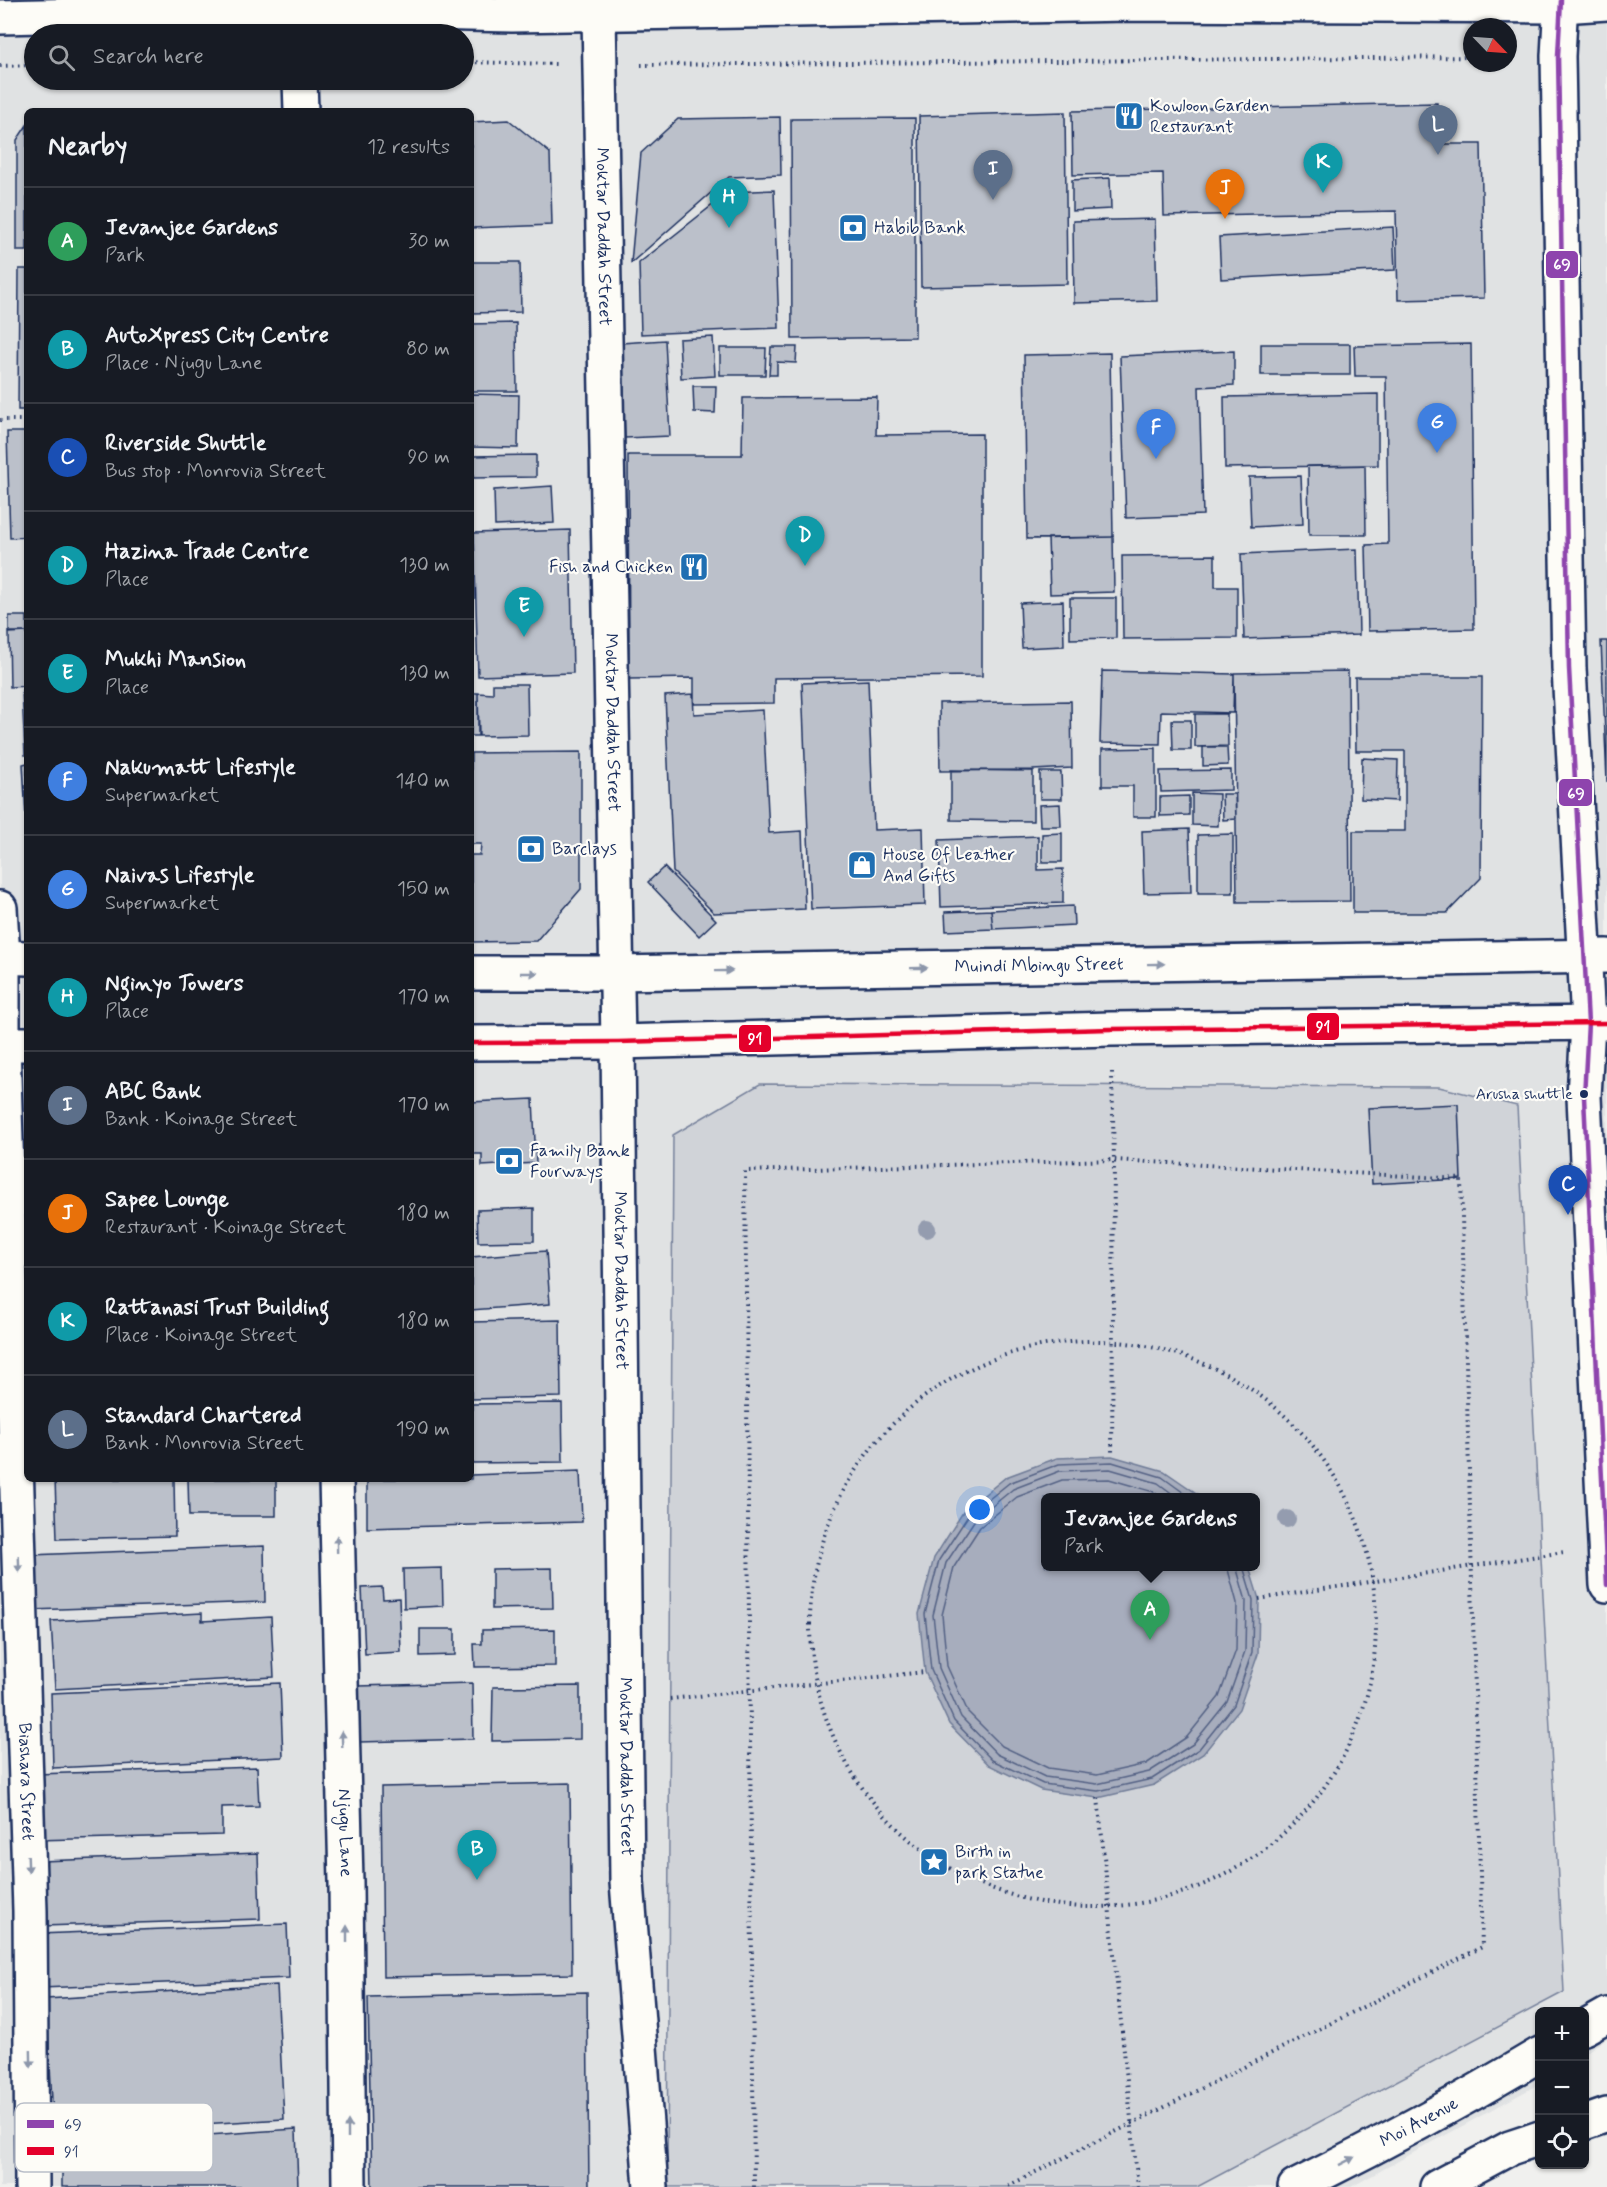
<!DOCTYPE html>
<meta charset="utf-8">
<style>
body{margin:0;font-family:Mynerve,sans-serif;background:#20242c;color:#f1f3f6}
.controls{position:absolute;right:18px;bottom:18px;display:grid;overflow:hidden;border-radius:9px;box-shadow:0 2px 4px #0004}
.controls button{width:54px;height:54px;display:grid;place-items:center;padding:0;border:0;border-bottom:2px solid #363941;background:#171b24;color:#f1f3f6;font:30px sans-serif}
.compass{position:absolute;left:1463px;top:18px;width:54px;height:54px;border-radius:50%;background:#171b24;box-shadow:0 2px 4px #0004;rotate:115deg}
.you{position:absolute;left:980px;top:1510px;width:21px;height:21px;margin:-15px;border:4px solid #fff;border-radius:50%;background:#1a73e8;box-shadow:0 0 0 9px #1a73e833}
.badge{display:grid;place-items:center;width:39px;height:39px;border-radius:50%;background:#1f6fb2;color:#fff;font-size:20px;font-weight:700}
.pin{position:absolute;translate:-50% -50px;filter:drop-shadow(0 2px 3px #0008)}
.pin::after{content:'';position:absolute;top:32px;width:21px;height:18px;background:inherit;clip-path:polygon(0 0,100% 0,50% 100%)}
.popup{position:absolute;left:1041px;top:1493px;width:219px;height:78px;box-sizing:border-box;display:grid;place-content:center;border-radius:9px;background:#171b24;filter:drop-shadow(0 2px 4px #0005);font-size:20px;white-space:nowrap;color:#9ea1a6}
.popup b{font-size:22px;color:#f1f3f6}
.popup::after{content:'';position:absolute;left:50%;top:100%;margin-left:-12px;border:12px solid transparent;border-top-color:#171b24}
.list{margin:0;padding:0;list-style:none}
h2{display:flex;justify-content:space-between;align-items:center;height:78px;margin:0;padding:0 24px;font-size:26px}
h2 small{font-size:20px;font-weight:400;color:#9ea1a6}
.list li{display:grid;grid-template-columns:39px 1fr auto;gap:18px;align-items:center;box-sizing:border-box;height:108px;padding:0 24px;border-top:2px solid #363941}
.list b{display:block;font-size:22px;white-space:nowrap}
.list p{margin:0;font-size:20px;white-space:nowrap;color:#9ea1a6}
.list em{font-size:20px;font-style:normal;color:#9ea1a6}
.icon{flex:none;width:33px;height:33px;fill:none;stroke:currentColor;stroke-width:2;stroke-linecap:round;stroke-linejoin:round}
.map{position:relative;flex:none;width:1607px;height:2187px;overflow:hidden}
.search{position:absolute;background:#171b24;box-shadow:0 2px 4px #0004;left:24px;top:24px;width:450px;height:66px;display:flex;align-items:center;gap:15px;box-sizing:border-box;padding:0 21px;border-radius:33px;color:#9ea1a6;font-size:22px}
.panel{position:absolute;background:#171b24;box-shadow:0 2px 4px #0004;left:24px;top:108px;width:450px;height:1374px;border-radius:9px}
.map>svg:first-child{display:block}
.built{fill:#e0e2e3;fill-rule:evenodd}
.green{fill:#d0d3d8;stroke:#76819b;stroke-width:1.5;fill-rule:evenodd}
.water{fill:#a7adbd;stroke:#6f7b97;stroke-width:1.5}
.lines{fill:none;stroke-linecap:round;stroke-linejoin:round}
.shore{stroke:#536184;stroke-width:1.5}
.building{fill:#bbc0ca;stroke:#1b2f5e;stroke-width:1.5}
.minor-casing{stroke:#1b2f5e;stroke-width:38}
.tertiary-casing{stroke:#1b2f5e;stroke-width:38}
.secondary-casing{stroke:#1b2f5e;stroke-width:38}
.path{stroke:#1b2f5e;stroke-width:4;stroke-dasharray:1.5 4.5;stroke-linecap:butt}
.minor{stroke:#fdfcf7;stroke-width:33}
.tertiary{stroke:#fdfcf7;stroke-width:33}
.secondary{stroke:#fdfcf7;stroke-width:33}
.bus-1-casing{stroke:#fdfcf7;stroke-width:9}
.bus-2-casing{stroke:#fdfcf7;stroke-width:9}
.bus-1{stroke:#8e44ad;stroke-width:4.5}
.bus-2{stroke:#e4002b;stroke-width:4.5}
.tree{fill:#949caf}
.oneway{fill:#8c96aa}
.bus-dot{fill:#1b2f5e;stroke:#fdfcf7;stroke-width:2}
.labels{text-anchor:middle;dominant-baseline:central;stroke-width:4.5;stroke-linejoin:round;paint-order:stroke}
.bus-label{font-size:16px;fill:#1b2f5e;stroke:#fdfcf7;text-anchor:end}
.poi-label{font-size:18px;fill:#1b2f5e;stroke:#fdfcf7;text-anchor:start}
.street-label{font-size:18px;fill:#1b2f5e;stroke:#fdfcf7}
.key{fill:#fdfcf7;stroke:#b9bec9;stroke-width:1.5}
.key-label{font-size:16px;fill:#1b2f5e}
.line-badge{stroke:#fdfcf7;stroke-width:2}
.badge-label{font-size:16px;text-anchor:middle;font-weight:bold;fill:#fff}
</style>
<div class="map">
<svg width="1607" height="2187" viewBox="0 0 1607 2187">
<rect width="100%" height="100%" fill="#f0f0ee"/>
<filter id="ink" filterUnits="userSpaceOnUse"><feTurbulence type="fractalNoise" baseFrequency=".0167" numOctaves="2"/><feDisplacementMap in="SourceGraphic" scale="12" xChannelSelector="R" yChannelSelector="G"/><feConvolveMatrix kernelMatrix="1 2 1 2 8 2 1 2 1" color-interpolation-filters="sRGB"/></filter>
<g filter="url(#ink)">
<path class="built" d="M0,0H1607V2038L1585,2053L1584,2012H1540L1539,2084L1351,2187H0ZM1472,27H1508V63H1472ZM34,34H464V80H34ZM27,111H471V1479H27ZM1045,1498H1255V1566H1045Z"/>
<path class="green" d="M760,1084L1439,1087L1517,1106L1564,1992L1197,2187H667L673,1135ZM1045,1498H1255V1566H1045Z"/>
<path class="water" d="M1112,1456L1164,1471L1202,1497L1045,1498V1566L1249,1567L1259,1599L1258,1654L1239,1709L1203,1754L1154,1785L1098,1798L1041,1790L989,1765L949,1724L925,1672L919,1614L934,1558L963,1512L1006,1477L1057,1458Z"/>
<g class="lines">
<path class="shore" d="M1163,1498L1154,1492L1109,1479L1062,1480L1017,1497L980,1527L954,1567L942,1615L947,1666L968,1712L1002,1746L1048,1768L1097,1775L1146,1764L1187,1737L1219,1697L1236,1650L1237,1603L1227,1566
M1178,1498L1158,1483L1110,1469L1060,1471L1013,1489L974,1521L946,1563L933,1615L939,1668L961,1717L997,1754L1045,1777L1097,1784L1149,1772L1193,1744L1227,1702L1245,1651L1246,1601L1236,1566
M1191,1498L1162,1477L1112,1462L1059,1464L1009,1483L968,1516L939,1560L925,1614L931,1670L954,1721L992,1760L1043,1784L1098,1791L1152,1779L1199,1749L1234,1705L1252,1652L1253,1600L1243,1566"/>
</g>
<path class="building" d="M1437,103L1438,144H1481L1484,298L1398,300L1396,211L1164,216L1163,173L1073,175L1072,111Z
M1065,112L1067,284L921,287L919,116Z
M780,117L781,175L729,177L631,263L641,153L678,119Z
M915,118V337L792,339L791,119Z
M509,120L550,153L552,225L471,228V122Z
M27,125V251H17V140Z
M1110,178L1111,209L1072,211V180Z
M774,190L779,328L641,334L639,263L729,192Z
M1155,219L1157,301L1074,303L1073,221Z
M1393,227L1395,270L1221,279L1219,237Z
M471,262H520L521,312L471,313Z
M19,269H27V410H18Z
M516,323L517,391H471V324Z
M713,337L715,376L681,378L679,339Z
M665,340L670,436L625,438L621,343Z
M1261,344H1350V375H1261Z
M1471,344L1474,629L1368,631L1366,545L1388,544L1386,376H1355L1354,346Z
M771,347H797L796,363L777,362V375H769Z
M720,348H766L765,375H720Z
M1234,351V385L1199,387L1203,515L1126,518L1120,356Z
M1110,353L1113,537L1027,539L1024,355Z
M693,386H716L715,413L694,412Z
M471,394L519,395L518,448L471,447Z
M1378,394V465L1225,468L1224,397Z
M877,397L876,435L982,434V676L774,678V703L694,704V678L629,679L628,455H742L743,398Z
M7,432H27V537L10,538Z
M536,455V477L473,478V456Z
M1365,465L1366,535H1309L1308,466Z
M1301,476L1303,524L1251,527L1249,477Z
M552,486L554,523L495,526L494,490Z
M570,530L573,673L478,676L474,533Z
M1113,537L1114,592L1050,594L1048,538Z
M1357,549L1359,635L1244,639L1241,554Z
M1215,555V587H1237V638L1123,639L1122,556Z
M1070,598H1116V638L1070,639Z
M1063,601L1064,646L1022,648L1020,603Z
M9,616H27V632H9Z
M27,632V686L10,687L9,633Z
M1601,641H1607V782Z
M1102,671L1234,674L1233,713L1161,711L1160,744L1100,743Z
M1348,671L1350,901L1237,902L1234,673Z
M1355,677H1482L1481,878L1447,913H1353V831H1405V751H1356Z
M868,680L874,830L923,828L925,905L811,909L802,683Z
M493,684H527L528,735L479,736L478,693L493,694Z
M22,690H27V755H25Z
M471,693H478V736H471Z
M693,694L694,714L763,710L769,833L802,831L805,909L714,913L673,872L665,696Z
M1071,701L1072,768L1033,770L940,771L939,703Z
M1195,714H1227L1228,746L1195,747Z
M1172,720H1191V750H1173Z
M1203,747H1227L1228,765L1203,766Z
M1156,748V817H1133V786H1102V749Z
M581,752V889L536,941L471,942V855H480L481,844H471V753Z
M1362,758L1398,760L1397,801L1361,799Z
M27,763V818H26L23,764Z
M951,770L1033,771V821L951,820Z
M1231,770V790L1161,792L1160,771Z
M1040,772H1061L1062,799H1040Z
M1192,793L1219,794L1218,826L1192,825Z
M1222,794H1235L1236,819L1223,820Z
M1189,796V815L1160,816V797Z
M1060,804L1061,826H1040L1039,805Z
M1189,829L1191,892L1144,893L1142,831Z
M1062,833V862H1042V834Z
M1233,834V893H1198V835Z
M1038,836V870L1063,869V903L941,907L939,840Z
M664,867L716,920L699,936L648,882Z
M1073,906L1074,925L993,929L991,910Z
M991,910L993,929L946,931L945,912Z
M533,1099L536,1163L482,1166V1154H471V1102Z
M1458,1104L1461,1179L1372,1184L1368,1108Z
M534,1208V1241L478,1242L477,1210Z
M546,1251L550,1304L471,1310V1257Z
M560,1320L561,1397L471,1399V1322Z
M562,1403L563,1462L472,1463V1404Z
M580,1471L582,1522L367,1528V1479H471V1475Z
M55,1479H174L175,1536L57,1539Z
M188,1479H276V1516H189Z
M264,1546L265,1602L31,1610L30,1555Z
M442,1568L443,1606L404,1608L403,1569Z
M552,1568L553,1608L492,1609V1569Z
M382,1587L383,1599L399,1598L401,1652L365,1654L362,1588Z
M202,1613V1621L271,1617L274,1677L55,1689L51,1621Z
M420,1629H455V1655L420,1656Z
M555,1629V1666L475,1667L474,1644H482V1630Z
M280,1683L283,1757L53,1768L51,1693Z
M472,1683L473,1739L359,1742L358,1686Z
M580,1686V1739L492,1741L493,1687Z
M257,1767L259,1806L222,1807V1835L37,1840L36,1774Z
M570,1783L572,1974L383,1977L381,1787Z
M258,1853L260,1919L43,1926L41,1861Z
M287,1924L289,1978L41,1988L39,1934Z
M277,1985L284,2119L54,2133L46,1999Z
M587,1992L589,2187H372L368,1997Z
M296,2129L298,2187H62V2145Z"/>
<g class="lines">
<g class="minor-casing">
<g id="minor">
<path id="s1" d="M596,0L599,15L618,1042L627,1882L651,2187"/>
<path d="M1561,0L1558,56L1569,668L1588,1023L1584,1097L1607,1585"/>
<path d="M298,10L299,34"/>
<path d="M300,80L301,111"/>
<path id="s2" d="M0,908L3,957V1044L30,1911L32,2187"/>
<path id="s3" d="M336,1479L346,1882L349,2187"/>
</g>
</g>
<g class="tertiary-casing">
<g id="tertiary">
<path d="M0,17L298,10L512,15L1129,4L1561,6L1607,3"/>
<path d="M0,957L27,958"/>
<path id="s4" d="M471,973H616L1607,956"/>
<path d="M471,1043L618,1042L1111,1029L1607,1023"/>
<path d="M0,1044H27"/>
</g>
</g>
<g class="secondary-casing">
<g id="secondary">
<path d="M1584,2028L1607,2015"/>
<path d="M1584,2123L1607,2115"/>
<path id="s5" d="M1295,2187C1378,2146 1460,2102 1540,2054"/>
<path d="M1437,2187L1510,2148L1540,2138"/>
</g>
</g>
<path class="path" d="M464,62L556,64
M641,65L1472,57
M0,66L34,65
M0,420H27
M1112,1072L1114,1160L1112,1456
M810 1624a283 283 0 1 1 566 0a283 283 0 1 1-566 0Z
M1259,1599L1564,1552
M670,1699L925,1672
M1098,1798L1138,2187
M754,2187L745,1171L1114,1160L1461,1179L1482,1947L1006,2187"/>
<use href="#minor" class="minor"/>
<use href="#tertiary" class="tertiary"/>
<use href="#secondary" class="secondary"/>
<g class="bus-1-casing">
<path id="bus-1" d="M1561,0L1558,56L1569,668L1588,1023L1584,1097L1607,1585"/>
</g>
<g class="bus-2-casing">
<path id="bus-2" d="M471,1043L618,1042L1111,1029L1607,1023"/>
</g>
<use href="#bus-1" class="bus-1"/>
<use href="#bus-2" class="bus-2"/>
</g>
<g class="tree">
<circle cx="927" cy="1229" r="9"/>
<circle cx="1287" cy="1519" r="9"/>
</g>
<defs><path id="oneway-solid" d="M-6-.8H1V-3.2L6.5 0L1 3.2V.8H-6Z" transform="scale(1.5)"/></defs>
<g class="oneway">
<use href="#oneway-solid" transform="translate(1156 964) rotate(-1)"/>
<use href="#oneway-solid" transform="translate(919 968) rotate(-1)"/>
<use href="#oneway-solid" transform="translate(724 971) rotate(-1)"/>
<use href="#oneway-solid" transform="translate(529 973)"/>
<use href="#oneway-solid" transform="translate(337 1544) rotate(-91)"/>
<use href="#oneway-solid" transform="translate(19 1564) rotate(88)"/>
<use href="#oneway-solid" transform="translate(342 1739) rotate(-92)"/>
<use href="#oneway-solid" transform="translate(28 1864) rotate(88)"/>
<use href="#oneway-solid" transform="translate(347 1934) rotate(-90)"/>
<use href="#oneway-solid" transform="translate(31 2059) rotate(89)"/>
<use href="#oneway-solid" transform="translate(348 2129) rotate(-90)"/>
<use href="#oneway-solid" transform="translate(1347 2161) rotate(-27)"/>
</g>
</g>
<defs>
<g id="restaurant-square" transform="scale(1.5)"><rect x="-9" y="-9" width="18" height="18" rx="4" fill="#1f6fb2" stroke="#fdfcf7"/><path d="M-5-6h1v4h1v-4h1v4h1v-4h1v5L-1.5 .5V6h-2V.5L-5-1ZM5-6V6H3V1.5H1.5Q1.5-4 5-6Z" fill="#fff"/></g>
<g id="bank-square" transform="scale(1.5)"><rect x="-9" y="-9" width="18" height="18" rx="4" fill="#1f6fb2" stroke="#fdfcf7"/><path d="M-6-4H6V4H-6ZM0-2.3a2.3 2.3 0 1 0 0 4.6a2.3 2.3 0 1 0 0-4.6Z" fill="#fff"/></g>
<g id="shop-square" transform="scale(1.5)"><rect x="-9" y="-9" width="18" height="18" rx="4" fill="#1f6fb2" stroke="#fdfcf7"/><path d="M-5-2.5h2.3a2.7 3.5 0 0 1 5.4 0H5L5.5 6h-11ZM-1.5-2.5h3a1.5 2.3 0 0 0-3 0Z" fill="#fff"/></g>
<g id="sight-square" transform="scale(1.5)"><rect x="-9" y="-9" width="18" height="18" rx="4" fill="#1f6fb2" stroke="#fdfcf7"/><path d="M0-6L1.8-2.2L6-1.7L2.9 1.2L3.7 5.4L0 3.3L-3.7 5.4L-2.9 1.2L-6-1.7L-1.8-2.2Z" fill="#fff"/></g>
</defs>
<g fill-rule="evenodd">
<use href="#restaurant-square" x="1129" y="116"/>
<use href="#bank-square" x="853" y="228"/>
<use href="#restaurant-square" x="694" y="567"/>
<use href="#bank-square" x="531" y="849"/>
<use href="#shop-square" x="862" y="865"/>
<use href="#bank-square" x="509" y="1161"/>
<use href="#sight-square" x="934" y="1862"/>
</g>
<circle class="bus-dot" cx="1584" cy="1094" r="5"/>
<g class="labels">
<g class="bus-label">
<text x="1573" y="1094">Arusha shuttle</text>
</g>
<g class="poi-label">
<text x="1150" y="106">Kowloon Garden<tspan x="1150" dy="21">Restaurant</tspan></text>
<text x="874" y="228">Habib Bank</text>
<text x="673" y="567" text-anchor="end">Fish and Chicken</text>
<text x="552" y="849">Barclays</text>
<text x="883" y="855">House Of Leather<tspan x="883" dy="21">And Gifts</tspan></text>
<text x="530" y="1151">Family Bank<tspan x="530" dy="21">Fourways</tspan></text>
<text x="955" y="1852">Birth in<tspan x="955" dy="21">park Statue</tspan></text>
</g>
<g class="street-label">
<text stroke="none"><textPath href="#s1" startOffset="237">Moktar Daddah Street</textPath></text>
<text stroke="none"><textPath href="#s1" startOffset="723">Moktar Daddah Street</textPath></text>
<text stroke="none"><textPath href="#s4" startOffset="568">Muindi Mbingu Street</textPath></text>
<text stroke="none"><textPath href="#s1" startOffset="1281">Moktar Daddah Street</textPath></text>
<text stroke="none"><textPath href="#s1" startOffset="1767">Moktar Daddah Street</textPath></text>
<text stroke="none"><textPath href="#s2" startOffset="874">Biashara Street</textPath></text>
<text stroke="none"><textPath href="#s3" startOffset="354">Njugu Lane</textPath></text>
<text stroke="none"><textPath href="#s5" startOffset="140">Moi Avenue</textPath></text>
</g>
</g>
<rect x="15" y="2103" width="198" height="69" rx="9" class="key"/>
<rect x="27" y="2120" width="27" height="8" fill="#8e44ad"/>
<rect x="27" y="2147" width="27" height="8" fill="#e4002b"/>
<g class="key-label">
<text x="64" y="2130">69</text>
<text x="64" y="2157">91</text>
</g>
<g class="line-badge">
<rect x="1545" y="250" width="34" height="29" rx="6" fill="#8e44ad"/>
<rect x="1558" y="778" width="35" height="29" rx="6" fill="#8e44ad"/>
<rect x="1306" y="1012" width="34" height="29" rx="6" fill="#e4002b"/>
<rect x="738" y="1024" width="34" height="29" rx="6" fill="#e4002b"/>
</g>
<g class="badge-label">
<text x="1562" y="270">69</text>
<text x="1576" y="799">69</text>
<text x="1323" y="1032">91</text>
<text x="755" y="1044">91</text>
</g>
</svg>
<div class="controls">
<button>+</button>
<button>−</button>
<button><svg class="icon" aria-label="locate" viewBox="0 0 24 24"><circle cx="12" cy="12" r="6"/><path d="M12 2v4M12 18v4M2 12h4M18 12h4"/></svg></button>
</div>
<svg class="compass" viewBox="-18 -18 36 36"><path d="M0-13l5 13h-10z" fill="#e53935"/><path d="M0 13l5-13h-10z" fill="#9ea1a6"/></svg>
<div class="you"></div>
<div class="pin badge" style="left:1150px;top:1640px;background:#2e9e5b">A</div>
<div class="popup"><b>Jevanjee Gardens</b>Park</div>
<div class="pin badge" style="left:477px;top:1880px;background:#0f9aa8">B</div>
<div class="pin badge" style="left:1568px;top:1215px;background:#1a4fb4">C</div>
<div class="pin badge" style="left:805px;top:566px;background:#0f9aa8">D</div>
<div class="pin badge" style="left:524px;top:637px;background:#0f9aa8">E</div>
<div class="pin badge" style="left:1156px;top:459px;background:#3f7fe0">F</div>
<div class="pin badge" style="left:1437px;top:453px;background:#3f7fe0">G</div>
<div class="pin badge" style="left:729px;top:228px;background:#0f9aa8">H</div>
<div class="pin badge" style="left:993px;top:200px;background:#5c6f8a">I</div>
<div class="pin badge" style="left:1225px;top:219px;background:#e8710a">J</div>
<div class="pin badge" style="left:1323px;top:193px;background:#0f9aa8">K</div>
<div class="pin badge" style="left:1438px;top:155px;background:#5c6f8a">L</div>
<div class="search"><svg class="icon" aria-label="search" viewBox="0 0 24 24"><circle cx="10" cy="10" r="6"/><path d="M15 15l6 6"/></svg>Search here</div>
<section class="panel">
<h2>Nearby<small>12 results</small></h2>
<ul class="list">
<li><span class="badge" style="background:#2e9e5b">A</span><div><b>Jevanjee Gardens</b><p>Park</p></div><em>30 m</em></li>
<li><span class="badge" style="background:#0f9aa8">B</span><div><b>AutoXpress City Centre</b><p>Place · Njugu Lane</p></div><em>80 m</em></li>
<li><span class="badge" style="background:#1a4fb4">C</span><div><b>Riverside Shuttle</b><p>Bus stop · Monrovia Street</p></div><em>90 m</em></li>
<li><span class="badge" style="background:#0f9aa8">D</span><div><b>Hazina Trade Centre</b><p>Place</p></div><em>130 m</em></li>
<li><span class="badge" style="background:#0f9aa8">E</span><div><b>Mukhi Mansion</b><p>Place</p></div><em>130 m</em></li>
<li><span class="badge" style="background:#3f7fe0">F</span><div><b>Nakumatt Lifestyle</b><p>Supermarket</p></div><em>140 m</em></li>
<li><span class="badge" style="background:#3f7fe0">G</span><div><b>Naivas Lifestyle</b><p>Supermarket</p></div><em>150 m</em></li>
<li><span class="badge" style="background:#0f9aa8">H</span><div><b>Nginyo Towers</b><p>Place</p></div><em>170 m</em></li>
<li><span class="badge" style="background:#5c6f8a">I</span><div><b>ABC Bank</b><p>Bank · Koinage Street</p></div><em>170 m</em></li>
<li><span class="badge" style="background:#e8710a">J</span><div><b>Sapee Lounge</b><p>Restaurant · Koinage Street</p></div><em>180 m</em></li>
<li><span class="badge" style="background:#0f9aa8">K</span><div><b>Rattanasi Trust Building</b><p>Place · Koinage Street</p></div><em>180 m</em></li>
<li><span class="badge" style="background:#5c6f8a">L</span><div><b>Standard Chartered</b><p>Bank · Monrovia Street</p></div><em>190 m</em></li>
</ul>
</section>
</div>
